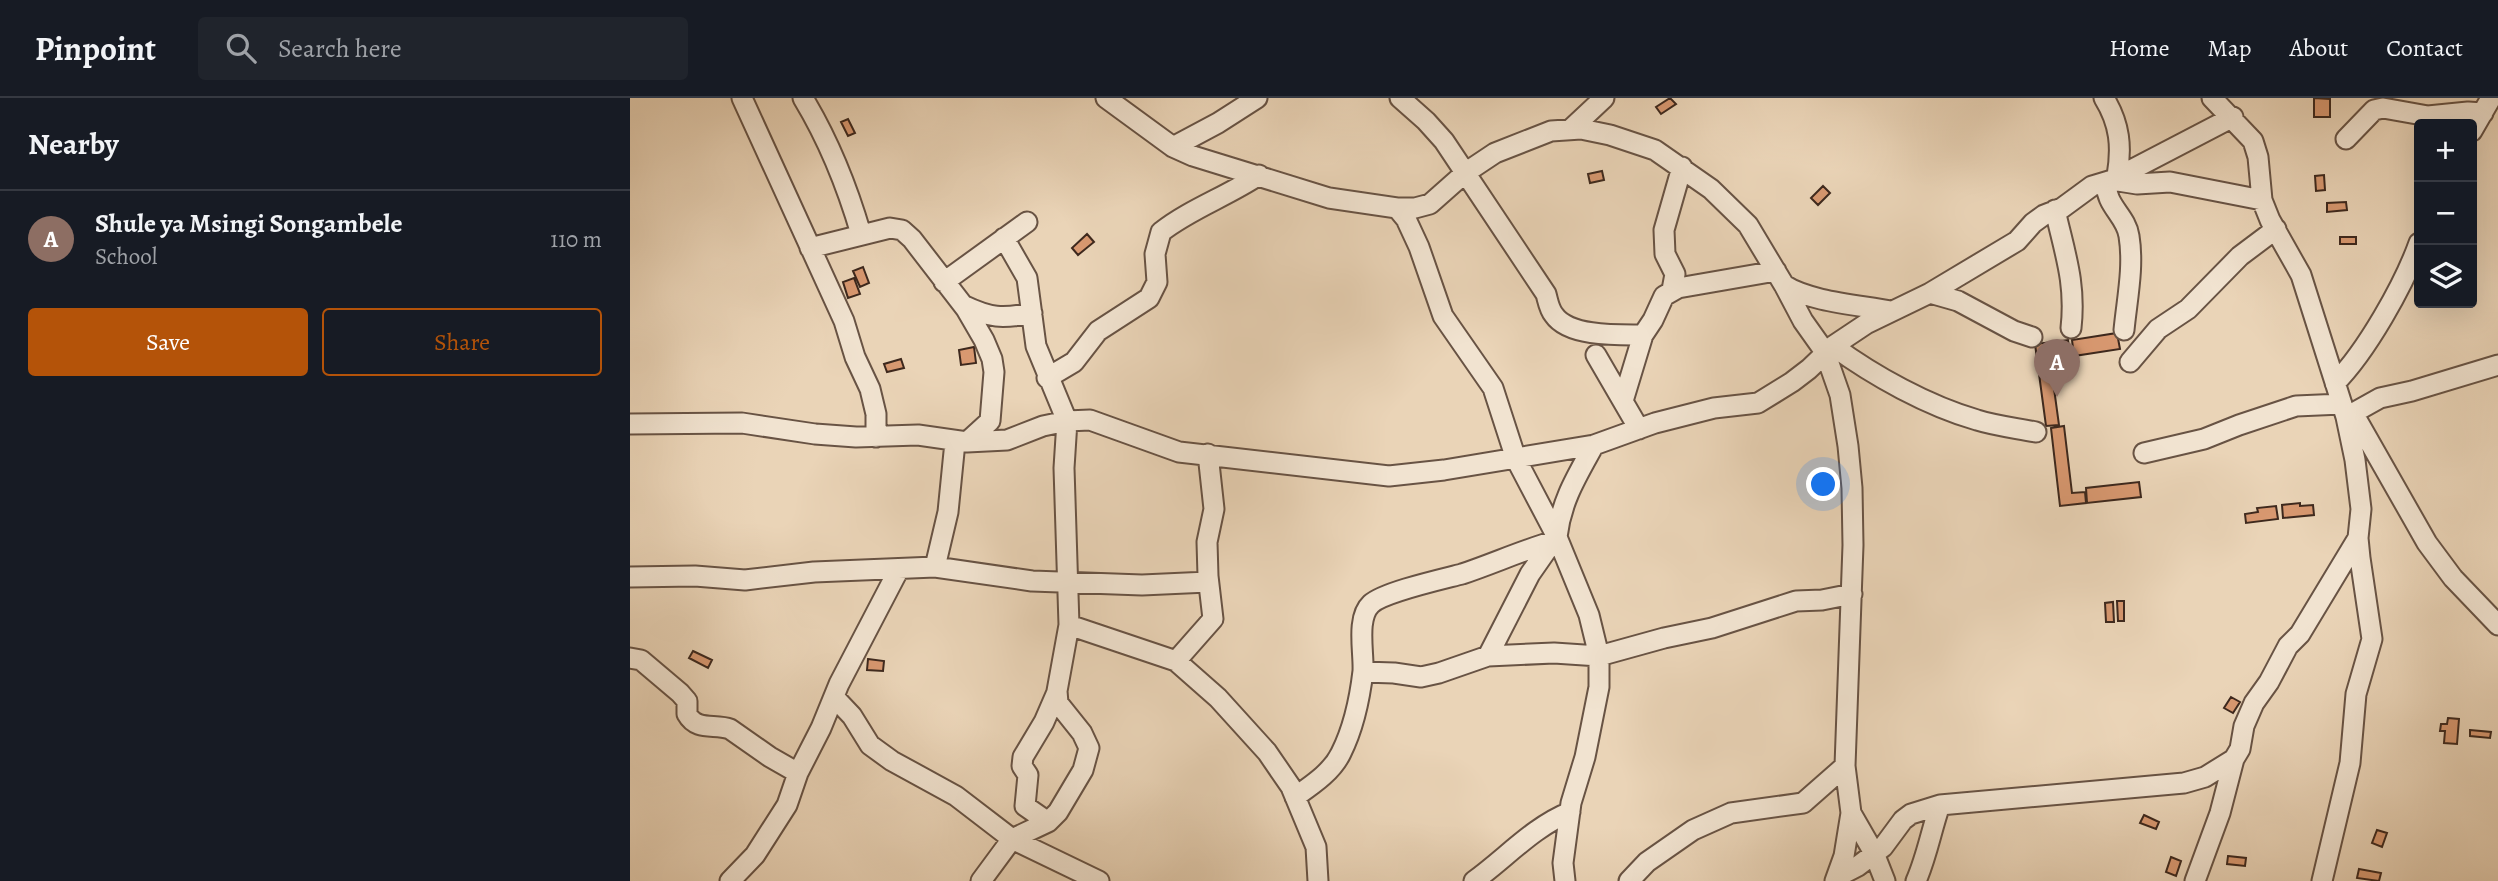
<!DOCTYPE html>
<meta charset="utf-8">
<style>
body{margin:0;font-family:Alegreya,serif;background:#20242c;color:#f1f3f6}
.controls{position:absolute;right:21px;top:21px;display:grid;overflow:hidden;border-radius:7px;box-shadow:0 7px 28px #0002}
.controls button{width:63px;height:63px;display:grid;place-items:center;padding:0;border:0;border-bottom:2px solid #363941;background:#171b24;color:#f1f3f6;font:35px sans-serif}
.you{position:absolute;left:1194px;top:387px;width:24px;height:24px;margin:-18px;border:5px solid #fff;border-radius:50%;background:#1a73e8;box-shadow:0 0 0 10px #1a73e833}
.badge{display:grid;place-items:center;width:46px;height:46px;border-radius:50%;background:#b45309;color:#fff;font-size:23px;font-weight:700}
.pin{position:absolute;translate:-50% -58px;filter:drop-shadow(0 2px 4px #0008)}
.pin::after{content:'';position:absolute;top:37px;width:24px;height:21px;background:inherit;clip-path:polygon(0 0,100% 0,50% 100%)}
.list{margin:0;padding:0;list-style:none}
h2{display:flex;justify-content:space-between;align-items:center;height:91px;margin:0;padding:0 28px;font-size:30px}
h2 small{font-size:23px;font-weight:400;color:#9ea1a6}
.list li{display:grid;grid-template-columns:46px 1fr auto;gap:21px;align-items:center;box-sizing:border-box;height:98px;padding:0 28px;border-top:2px solid #363941}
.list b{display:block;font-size:26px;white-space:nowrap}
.list p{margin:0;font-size:23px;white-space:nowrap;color:#9ea1a6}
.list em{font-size:23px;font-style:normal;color:#9ea1a6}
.actions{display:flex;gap:14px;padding:21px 28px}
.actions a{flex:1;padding:16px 0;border:2px solid #b45309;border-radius:7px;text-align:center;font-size:24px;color:#b45309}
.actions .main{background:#b45309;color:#fff}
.icon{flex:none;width:38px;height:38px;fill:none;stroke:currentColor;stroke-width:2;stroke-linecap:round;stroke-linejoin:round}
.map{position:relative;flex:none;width:1868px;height:783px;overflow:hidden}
header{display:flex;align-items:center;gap:42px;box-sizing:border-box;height:98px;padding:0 35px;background:#171b24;border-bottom:2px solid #363941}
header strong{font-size:33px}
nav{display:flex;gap:38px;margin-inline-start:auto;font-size:24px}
.search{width:490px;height:63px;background:#20242c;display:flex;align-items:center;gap:18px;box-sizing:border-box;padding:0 24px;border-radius:7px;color:#9ea1a6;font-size:26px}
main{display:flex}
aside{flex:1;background:#171b24}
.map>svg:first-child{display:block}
</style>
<header>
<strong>Pinpoint</strong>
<div class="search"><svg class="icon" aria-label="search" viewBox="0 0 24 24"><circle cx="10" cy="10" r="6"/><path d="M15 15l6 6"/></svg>Search here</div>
<nav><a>Home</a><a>Map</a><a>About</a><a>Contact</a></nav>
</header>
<main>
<aside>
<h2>Nearby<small></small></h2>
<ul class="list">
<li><span class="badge" style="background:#8d6e63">A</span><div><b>Shule ya Msingi Songambele</b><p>School</p></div><em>110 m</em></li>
</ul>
<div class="actions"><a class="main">Save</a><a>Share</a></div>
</aside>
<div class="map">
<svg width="1868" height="783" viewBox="0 0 1868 783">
<rect width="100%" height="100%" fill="#ead4b7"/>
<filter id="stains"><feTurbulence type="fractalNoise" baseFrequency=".00286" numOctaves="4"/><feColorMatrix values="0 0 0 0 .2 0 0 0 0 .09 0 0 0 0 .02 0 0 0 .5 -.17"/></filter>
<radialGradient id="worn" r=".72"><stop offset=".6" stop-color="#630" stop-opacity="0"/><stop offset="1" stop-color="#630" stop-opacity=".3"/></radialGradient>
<path fill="#d89870" stroke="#3d281d" stroke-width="2" d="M1040 0 1046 6 1031 16 1026 9Z
M1684 0 1700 1V19H1684Z
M218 21 225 35 218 38 211 24Z
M972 73 974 82 960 85 958 76Z
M1694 77 1695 92 1686 93 1685 78Z
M1193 88 1200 95 1188 107 1181 100Z
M1716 104 1717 112 1697 114V105Z
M457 136 464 144 448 157 442 150Z
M1710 139H1726V146H1710Z
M233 169 239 185 230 189 223 173Z
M224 180 230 196 218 200 213 184Z
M1487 235 1490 251 1444 258 1442 242Z
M1438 242 1440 258 1420 261 1429 327 1416 328 1405 246Z
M344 249 346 265 331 267 329 252Z
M271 261 274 270 257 274 254 266Z
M1434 328 1442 395 1455 394 1456 405 1430 408 1421 330Z
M1509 384 1511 399 1457 405 1456 390Z
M1670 405V408L1683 407 1684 417 1653 420 1652 407Z
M1646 408 1648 421 1616 425 1615 416 1628 414 1627 410Z
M1487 503H1494V523H1488Z
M1483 504 1484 524H1476L1475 505Z
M63 553 82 562 78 570 59 560Z
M238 561 254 563 253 573 237 572Z
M1601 599 1610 604 1603 615 1594 610Z
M1818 620 1829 621 1827 646 1814 645 1815 633H1810L1811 626H1817Z
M1840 632 1861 634 1860 640 1840 638Z
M1514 717 1529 724 1526 731 1510 725Z
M1747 732 1757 735 1752 749 1742 745Z
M1598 758 1616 760 1615 768 1597 766Z
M1541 759 1551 763 1546 778 1536 774Z
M1729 771 1751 775 1749 783 1727 780Z"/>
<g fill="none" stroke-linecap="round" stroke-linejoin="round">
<g stroke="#685344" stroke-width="23">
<path id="minor" d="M112 0 214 223 225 259 240 291 246 316V339
M173 0C199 43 217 88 231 136
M476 0 543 49 563 58 699 100 767 110H785L800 106 835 75 865 55 921 33 951 31 980 37 1025 52 1081 91 1118 127 1154 187 1173 223 1195 254 1210 297 1218 348 1222 390 1223 447 1215 668 1221 715 1214 758 1205 783
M770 0 796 23 814 43 916 196C918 203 919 211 924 217 939 239 989 237 1013 237
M1474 0C1490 26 1492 49 1487 78
M1582 0 1623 43 1628 59 1632 102 1640 122 1671 177 1716 319 1725 362 1731 411 1728 440 1730 460 1742 541 1726 596 1720 665 1692 783
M941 31 974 0
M1842 33 1861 0
M1716 41 1744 12 1753 10 1798 18 1838 14 1853 15
M543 49 588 25 627 0
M1482 82 1603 19
M1477 84C1474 107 1496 117 1499 138 1504 169 1497 201 1494 232
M767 110 776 121 789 149 813 218 863 290 886 361 927 439 959 517 969 558V589L955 659 941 705 933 765 935 783
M1425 112C1435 156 1446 185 1441 230
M180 150 260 130 272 132 282 141 336 211 354 242 362 261 364 274 360 323 337 344
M314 184 397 124
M1154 187C1180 204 1230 207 1261 213
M1042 192 1045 176 1035 156 1034 132 1052 69
M1300 195 1328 203 1384 233 1402 239
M333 207C360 220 372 221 402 215
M1203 248C1244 278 1298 308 1347 322 1366 328 1386 330 1406 334
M966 257 1009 331
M1500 264 1528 231 1558 211 1610 158 1646 131
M417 280 444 264 468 233 519 200 527 184 525 156 531 134C560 111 598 98 629 77
M1705 285C1736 254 1774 187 1789 145
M993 303 1013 237 1023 222 1034 198 1048 190 1146 173
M1723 315 1797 445 1823 480 1868 527
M1716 319 1750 300 1782 293 1868 267
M0 326 112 325 185 336 226 339 288 337 337 344 377 342 413 328 437 323 460 322 549 354 759 378 814 372 964 347 1025 325 1084 310 1128 305 1162 284 1179 271 1203 248 1236 226 1300 195 1387 143 1403 125 1414 117 1432 110 1462 88 1482 82 1507 86 1540 84 1632 102
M1514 355 1574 341 1609 327 1666 308 1712 306
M927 439C931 403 947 378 964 347
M305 469 318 414 325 344
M0 479 65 478 115 482 184 474 305 469 402 483 512 487 578 484
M439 527 546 563 588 600 637 654 661 689 686 749 688 783
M858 558 900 476 923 443
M0 560 11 562 50 595 57 603V616C67 634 85 625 100 631L140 659 168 675
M546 563 583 521 578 478 577 444 584 411 578 356
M733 574 764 575 791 579 809 575 858 558 924 555 969 558 1034 540 1082 530 1166 503 1192 502 1222 496
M205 600 222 618 240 647 262 663 326 698 382 741 469 783
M665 699C682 687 702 674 711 655 723 631 730 599 733 573 734 554 726 520 741 506 754 494 813 481 832 476 865 465 895 451 928 442
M1221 715 1244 755 1255 783
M418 724 395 708 398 677 392 668 393 659 414 624 427 594
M1207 779 1228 768 1253 749 1273 722 1281 716 1310 707 1554 685 1575 679 1604 661 1610 651 1614 628 1624 605 1639 584 1658 548 1670 536 1728 440
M100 783 125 757 157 707 168 675 191 630 209 586 269 471
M351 783 382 741 418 724 428 714 453 672 459 650 452 635 428 605 427 593 439 527 434 370 437 323 406 248 397 180 374 140
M844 783C876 760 903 729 940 714
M999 783 1017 764 1063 732 1101 715 1173 705 1215 668
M1286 783C1297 758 1301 733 1310 707
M1565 783 1590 715 1604 661"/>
</g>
<use href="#minor" stroke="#f1e3d0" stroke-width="19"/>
</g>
<rect width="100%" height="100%" filter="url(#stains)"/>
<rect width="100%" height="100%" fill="url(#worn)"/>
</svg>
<div class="controls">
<button>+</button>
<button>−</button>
<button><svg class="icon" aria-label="layers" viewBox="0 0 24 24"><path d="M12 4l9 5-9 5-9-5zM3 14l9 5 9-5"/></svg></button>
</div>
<div class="you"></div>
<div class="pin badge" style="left:1427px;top:299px;background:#8d6e63">A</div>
</div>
</main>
